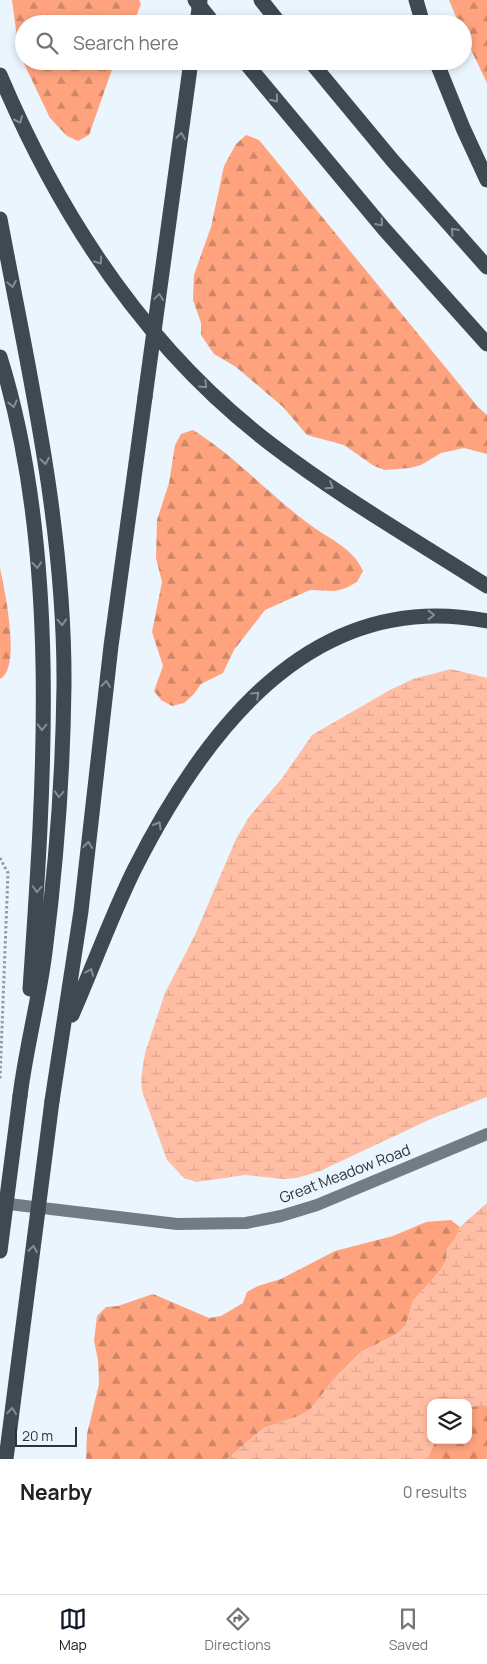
<!DOCTYPE html>
<style>
body{margin:0;font-family:Manrope,sans-serif;background:#f2f2f2;color:#202124}
.controls{position:absolute;right:15px;bottom:15px;display:grid;overflow:hidden;border-radius:10px;box-shadow:0 2px 8px #0003}
.controls button{width:45px;height:45px;display:grid;place-items:center;padding:0;border:0;border-bottom:1px solid #e0e0e0;background:#fff;color:#202124;font:25px sans-serif}
.scale{position:absolute;left:15px;bottom:12px;width:62px;box-sizing:border-box;padding-left:5px;border:2px solid #2f3438;border-top:0;font-size:14px;line-height:18px;white-space:nowrap;color:#2f3438;-webkit-text-stroke:4px #eaf5fe;paint-order:stroke}
.list{margin:0;padding:0;list-style:none}
h2{display:flex;justify-content:space-between;align-items:center;height:65px;margin:0;padding:0 20px;font-size:21px}
h2 small{font-size:16px;font-weight:400;color:#757577}
.icon{flex:none;width:28px;height:28px;fill:none;stroke:currentColor;stroke-width:2;stroke-linecap:round;stroke-linejoin:round}
.map{position:relative;flex:none;width:487px;height:1459px;overflow:hidden}
.search{position:absolute;background:#fff;box-shadow:0 2px 8px #0003;left:15px;right:15px;top:15px;height:55px;display:flex;align-items:center;gap:12px;box-sizing:border-box;padding:0 18px;border-radius:28px;color:#757577;font-size:19px}
.sheet{height:135px;background:#fff}
nav{display:flex;justify-content:space-around;align-items:center;box-sizing:border-box;height:70px;border-top:1px solid #e0e0e0;background:#fff;font-size:14px;color:#757577}
nav a{display:grid;justify-items:center;gap:2px}
nav .on{color:#111827}
.map>svg:first-child{display:block}
</style>
<div class="map">
<svg width="487" height="1459" viewBox="0 0 487 1459">
<defs>
<pattern id="forest-firs" width="22" height="20" patternUnits="userSpaceOnUse" patternTransform="scale(1.25)"><rect width="22" height="20" fill="#fea37e"/><path d="M5 1l3.5 6h-7zM16 11l3.5 6h-7z" fill="#ce8668"/></pattern>
<pattern id="wetland-marsh" width="20" height="14" patternUnits="userSpaceOnUse" patternTransform="scale(1.25)"><rect width="20" height="14" fill="#ffbea4"/><path d="M1 5h8M5 5V1M11 12h8M15 12V8" fill="none" stroke="#dba48e"/></pattern>
</defs>
<rect width="100%" height="100%" fill="#eaf5fe"/>
<path fill="url(#forest-firs)" d="M12 0H139L141 4 133 24H24V61H115L89 135 78 141 67 136 50 118 19 53Z
M449 0H487V83L463 33V24H459Z
M246 135 259 140 478 407 487 415V454L464 448 441 453 421 465 410 468 385 470 374 466 344 445 307 435 283 407 236 367 214 354 201 335V323L193 300 194 275 211 227 224 166 236 144Z
M193 430C238 458 273 499 316 529 335 542 353 549 363 571L357 582 346 588 335 591 310 590 265 610 234 650 223 673 201 684 194 694 184 703 172 706 161 700 154 691 163 666 152 632 162 582 156 558 157 520 169 483 175 445 181 434Z
M0 568C4 587 22 669 0 679Z
M451 1220 460 1227 455 1239 447 1249 446 1261 439 1272 413 1301 406 1325 397 1334 361 1352 334 1379 310 1410 299 1416 264 1428 227 1459H86L87 1434 99 1384 98 1360 94 1341 97 1316 106 1307 118 1306 153 1294 209 1318 221 1316 243 1303 247 1292 258 1286 281 1279 335 1251 393 1236 426 1222Z
M483 1405 487 1406V1459H427L436 1440H468V1407Z"/>
<path fill="url(#wetland-marsh)" d="M451 669 487 678V1097L433 1118 320 1171 297 1178 283 1179 245 1175 196 1182 184 1178 167 1160 142 1091 141 1079 145 1053 165 993 195 935 236 839 249 817 283 777 312 735 390 690 413 679Z
M487 1203V1406L468 1407V1403H431V1440H436L427 1459H227L264 1428 299 1416 310 1410 334 1379 361 1352 397 1334 406 1325 413 1301 439 1272 446 1261 447 1249 455 1239 460 1227Z"/>
<g fill="none" stroke-linecap="round" stroke-linejoin="round">
<path stroke="#949ca3" stroke-width="3" stroke-dasharray="2.5 2.5" stroke-linecap="butt" d="M0 858 8 873 0 1079"/>
<path stroke="#737c82" stroke-width="12" d="M0 1203 177 1224 246 1223 281 1216 317 1205 487 1134"/>
<path stroke="#3e4951" stroke-width="15" d="M195 0 214 24
M261 0 280 24
M416 0 423 24
M244 61 384 229 487 344
M310 61 393 161 487 267
M436 61 463 128 487 180
M0 75C60 217 147 350 272 445 340 497 415 540 487 586
M0 219C29 373 65 527 64 685 63 771 56 867 45 952 39 1000 26 1048 20 1096
M0 357C61 552 44 787 30 989
M72 1015C93 967 111 917 134 870 204 731 312 587 487 621
M52 1101 81 911 111 646 145 397"/>
<path stroke="#3e4951" stroke-width="15" d="M197 24 200 0
M145 397 191 61
M0 1251 20 1096
M6 1459 52 1101"/>
</g>
<defs><path id="oneway-chevron" d="M-2-3.5L2.5 0L-2 3.5" fill="none" stroke-width="1.6" stroke-linecap="round" stroke-linejoin="round" transform="scale(1.25)"/></defs>
<g stroke="#838e96">
<use href="#oneway-chevron" transform="translate(275 99) rotate(51)"/>
<use href="#oneway-chevron" transform="translate(19 120) rotate(66)"/>
<use href="#oneway-chevron" transform="translate(181 136) rotate(-82)"/>
<use href="#oneway-chevron" transform="translate(380 223) rotate(49)"/>
<use href="#oneway-chevron" transform="translate(454 231) rotate(-132)"/>
<use href="#oneway-chevron" transform="translate(99 261) rotate(55)"/>
<use href="#oneway-chevron" transform="translate(12 284) rotate(79)"/>
<use href="#oneway-chevron" transform="translate(159 297) rotate(-82)"/>
<use href="#oneway-chevron" transform="translate(204 385) rotate(44)"/>
<use href="#oneway-chevron" transform="translate(13 404) rotate(77)"/>
<use href="#oneway-chevron" transform="translate(45 461) rotate(81)"/>
<use href="#oneway-chevron" transform="translate(330 486) rotate(33)"/>
<use href="#oneway-chevron" transform="translate(37 565) rotate(86)"/>
<use href="#oneway-chevron" transform="translate(431 615)"/>
<use href="#oneway-chevron" transform="translate(62 622) rotate(87)"/>
<use href="#oneway-chevron" transform="translate(106 684) rotate(-83)"/>
<use href="#oneway-chevron" transform="translate(256 695) rotate(-44)"/>
<use href="#oneway-chevron" transform="translate(42 727) rotate(91)"/>
<use href="#oneway-chevron" transform="translate(59 794) rotate(94)"/>
<use href="#oneway-chevron" transform="translate(158 825) rotate(-60)"/>
<use href="#oneway-chevron" transform="translate(88 845) rotate(-84)"/>
<use href="#oneway-chevron" transform="translate(37 889) rotate(94)"/>
<use href="#oneway-chevron" transform="translate(90 972) rotate(-67)"/>
<use href="#oneway-chevron" transform="translate(33 1249) rotate(-83)"/>
<use href="#oneway-chevron" transform="translate(12 1411) rotate(-83)"/>
</g>
<g text-anchor="middle" stroke-width="4" stroke-linejoin="round" paint-order="stroke">
<g font-size="15" fill="#2f3438" stroke="#eaf5fe">
<text transform="translate(345 1174) rotate(-21)" y="5">Great Meadow Road</text>
</g>
</g>
</svg>
<div class="controls">
<button><svg class="icon" aria-label="layers" viewBox="0 0 24 24"><path d="M12 4l9 5-9 5-9-5zM3 14l9 5 9-5"/></svg></button>
</div>
<div class="scale">20 m</div>
<div class="search"><svg class="icon" aria-label="search" viewBox="0 0 24 24"><circle cx="10" cy="10" r="6"/><path d="M15 15l6 6"/></svg>Search here</div>
</div>
<section class="sheet">
<h2>Nearby<small>0 results</small></h2>
<ul class="list">
</ul>
</section>
<nav>
<a class="on"><svg class="icon" aria-label="map" viewBox="0 0 24 24"><path d="M3 6l6-2 6 2 6-2v14l-6 2-6-2-6 2zM9 4v14M15 6v14"/></svg>Map</a>
<a><svg class="icon" aria-label="directions" viewBox="0 0 24 24"><path d="M12 3l9 9-9 9-9-9zM9 14v-3h6M13 9l2 2-2 2"/></svg>Directions</a>
<a><svg class="icon" aria-label="saved" viewBox="0 0 24 24"><path d="M7 4h10v16l-5-4-5 4z"/></svg>Saved</a>
</nav>
